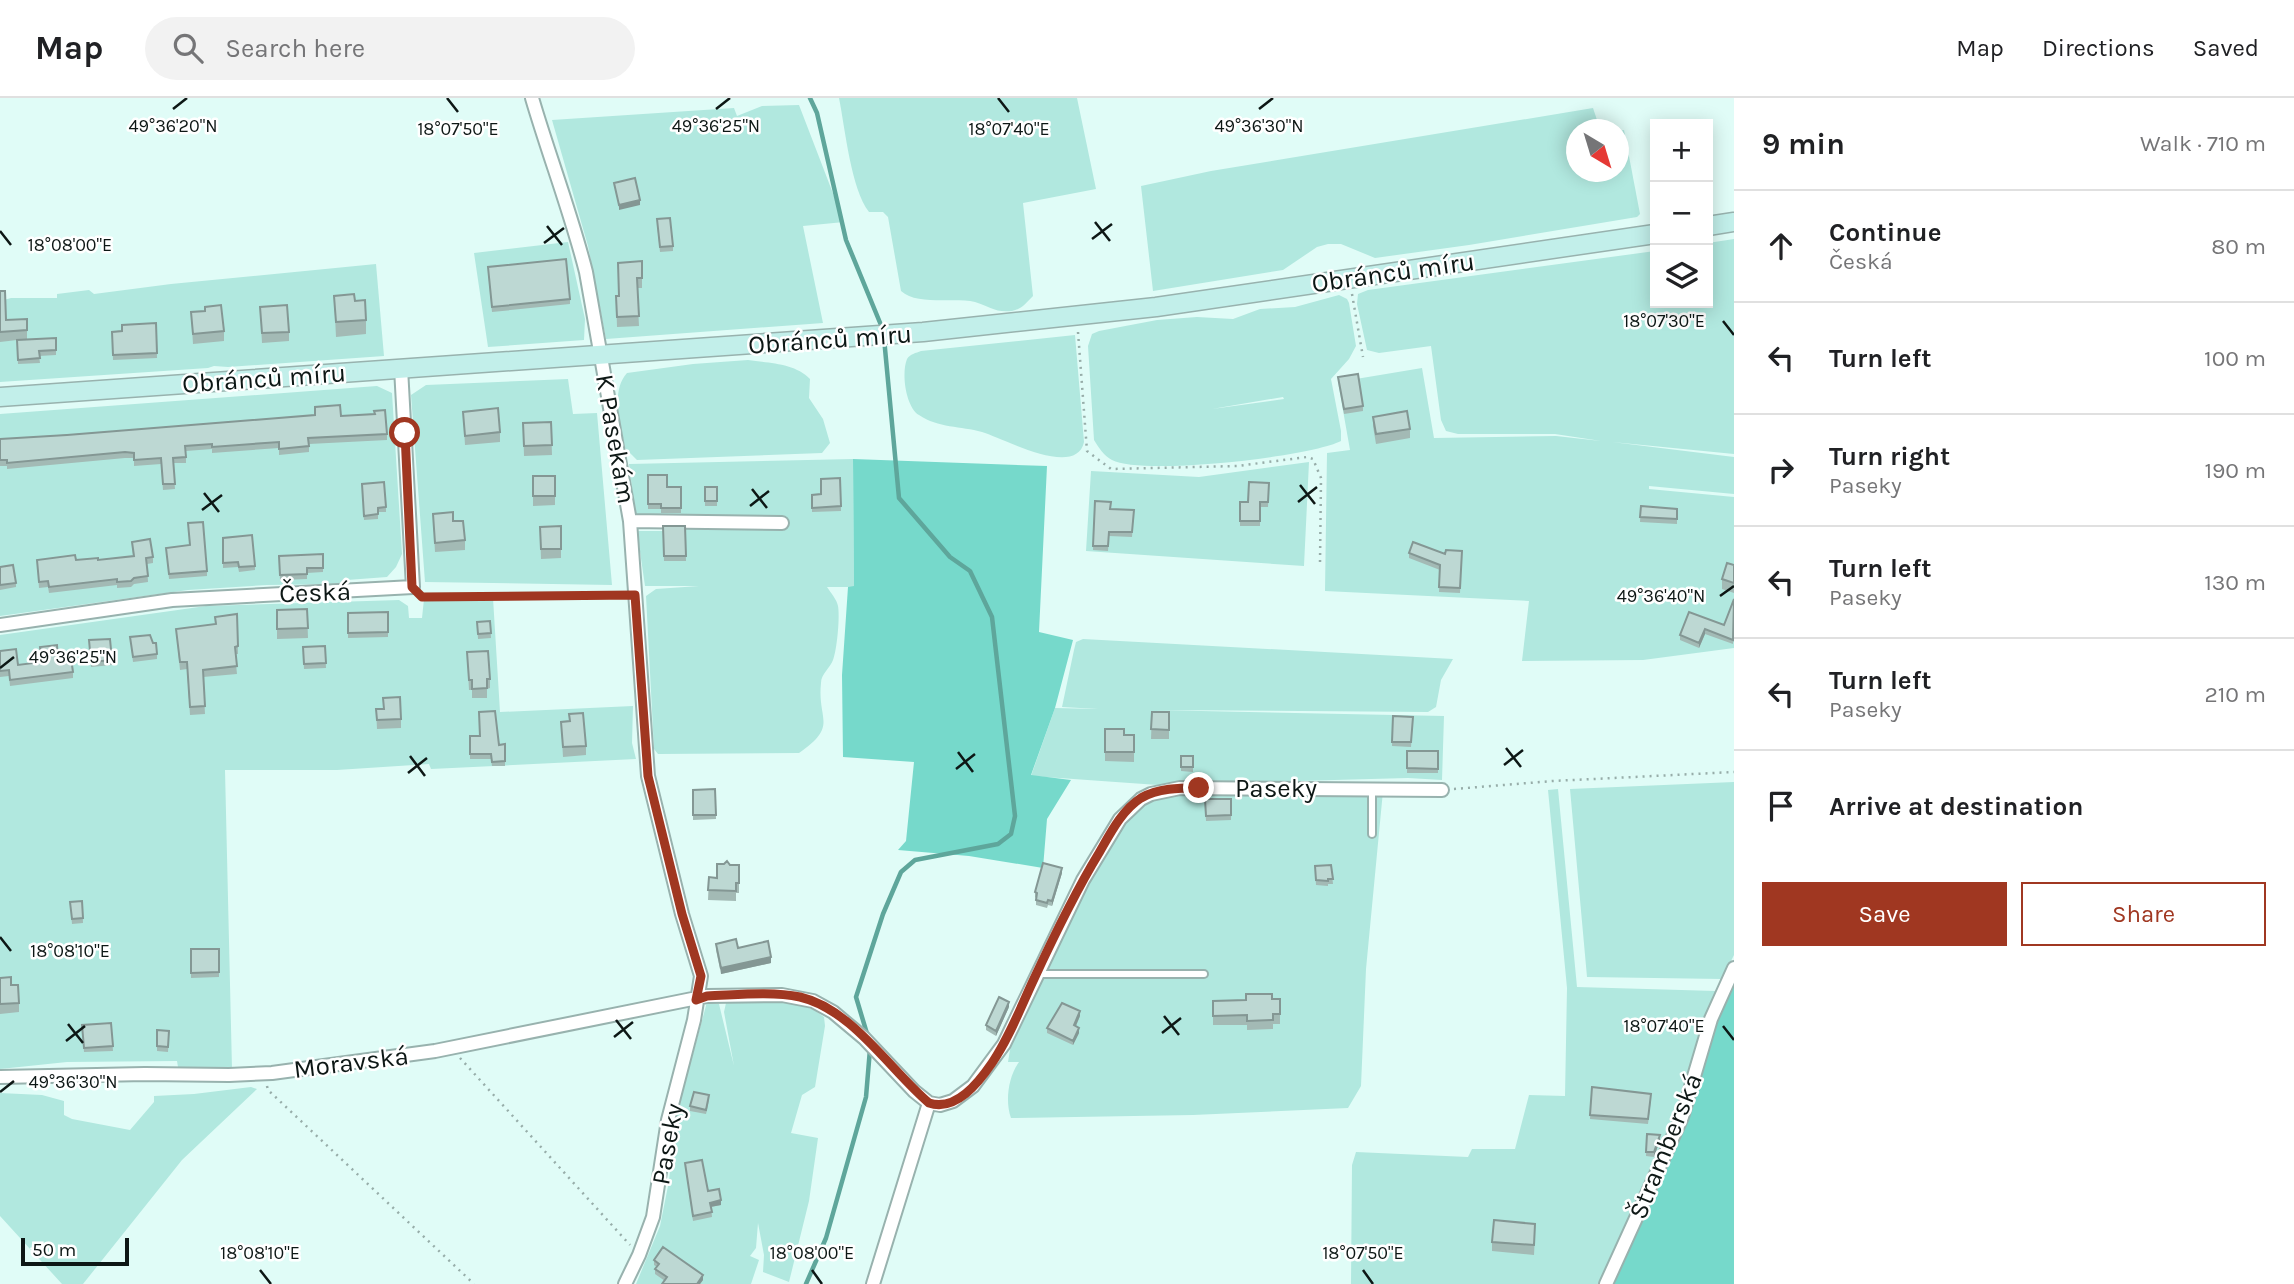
<!DOCTYPE html>
<meta charset="utf-8">
<style>
body{margin:0;font-family:Karla,sans-serif;background:#f2f2f2;color:#202124}
.controls{position:absolute;right:21px;top:21px;display:grid;overflow:hidden;border-radius:0px;box-shadow:0 4px 18px #0003}
.controls button{width:63px;height:63px;display:grid;place-items:center;padding:0;border:0;border-bottom:2px solid #e0e0e0;background:#fff;color:#202124;font:35px sans-serif}
.compass{position:absolute;left:1566px;top:21px;width:63px;height:63px;border-radius:50%;background:#fff;box-shadow:0 4px 18px #0003;rotate:142deg}
.scale{position:absolute;left:21px;bottom:18px;width:108px;box-sizing:border-box;padding-left:7px;border:4px solid #0d1715;border-top:0;font-size:19px;line-height:24px;white-space:nowrap;color:#0d1715;-webkit-text-stroke:5px #fff;paint-order:stroke}
.stop{position:absolute;width:21px;height:21px;margin:-16px;border:5px solid #a03721;border-radius:50%;background:#fff}
.stop.end{background:#a03721;border-color:#fff;box-shadow:0 2px 7px #0008}
.list{margin:0;padding:0;list-style:none}
h2{display:flex;justify-content:space-between;align-items:center;height:91px;margin:0;padding:0 28px;font-size:30px}
h2 small{font-size:23px;font-weight:400;color:#757577}
.list li{display:grid;grid-template-columns:46px 1fr auto;gap:21px;align-items:center;box-sizing:border-box;height:112px;padding:0 28px;border-top:2px solid #e0e0e0}
.list b{display:block;font-size:26px;white-space:nowrap}
.list p{margin:0;font-size:23px;white-space:nowrap;color:#757577}
.list em{font-size:23px;font-style:normal;color:#757577}
.actions{display:flex;gap:14px;padding:21px 28px}
.actions a{flex:1;padding:16px 0;border:2px solid #a03721;border-radius:0px;text-align:center;font-size:24px;color:#a03721}
.actions .main{background:#a03721;color:#fff}
.icon{flex:none;width:38px;height:38px;fill:none;stroke:currentColor;stroke-width:2;stroke-linecap:round;stroke-linejoin:round}
.map{position:relative;flex:none;width:1734px;height:1186px;overflow:hidden}
header{display:flex;align-items:center;gap:42px;box-sizing:border-box;height:98px;padding:0 35px;background:#fff;border-bottom:2px solid #e0e0e0}
header strong{font-size:33px}
nav{display:flex;gap:38px;margin-inline-start:auto;font-size:24px}
.search{width:490px;height:63px;background:#f2f2f2;display:flex;align-items:center;gap:18px;box-sizing:border-box;padding:0 24px;border-radius:38px;color:#757577;font-size:26px}
main{display:flex}
aside{flex:1;background:#fff}
.map>svg:first-child{display:block}
</style>
<header>
<strong>Map</strong>
<div class="search"><svg class="icon" aria-label="search" viewBox="0 0 24 24"><circle cx="10" cy="10" r="6"/><path d="M15 15l6 6"/></svg>Search here</div>
<nav><a>Map</a><a>Directions</a><a>Saved</a></nav>
</header>
<main>
<div class="map">
<svg width="1734" height="1186" viewBox="0 0 1734 1186">
<rect width="100%" height="100%" fill="#e0fcf7"/>
<path fill="#b1e8df" fill-rule="evenodd" d="M839 0H1077L1096 91 1023 105 1033 198C1026 205 1022 211 1012 213 995 215 989 208 975 204 955 199 917 208 901 193L888 119 883 114H869C851 91 845 30 839 0Z
M799 7 844 124 803 128 823 225 606 241 588 148 552 22 734 10 737 18 762 8Z
M1593 10 1600 31 1576 32V74H1618L1619 33 1624 32 1640 116 1637 119 1469 147 1375 160 1341 146H1328L1317 149 1283 172 1153 193 1141 88 1211 73Z
M1734 141V356L1612 344 1734 359V396L1649 388V391L1734 399V550L1643 562 1522 563 1529 503 1325 493 1327 355 1350 352 1338 284 1422 270 1434 340 1556 338 1601 343 1555 336H1458L1446 333 1441 322 1431 248 1379 255 1367 252 1357 206 1358 196 1368 192 1655 153V205H1708V145Z
M568 144 585 221 584 242 488 249 474 155Z
M376 166 384 258 228 269 214 268 208 270 0 284V203L11 200H57V196L89 192 94 196 171 186Z
M1339 197 1347 201 1349 205 1356 248 1349 261 1331 281 1341 333V343C1310 359 1142 378 1112 362 1104 358 1099 350 1094 342L1088 248 1092 236 1099 233 1157 222 1197 219 1233 221 1260 211 1295 209ZM1283 299 1284 301 1212 311Z
M1075 237 1084 344C1076 381 1003 340 982 334 961 328 938 330 919 317 906 309 901 276 907 261 910 256 916 255 921 253Z
M748 262C768 265 795 265 810 281L809 300 823 321 830 345 822 355 637 362 625 350C621 326 610 294 627 275L693 266Z
M568 281 573 316 597 315 612 487 425 484 411 297 426 287Z
M377 288 392 295 402 456 396 469 387 479 347 482V486L267 487 188 492 0 518V316Z
M853 361 854 489H827C831 495 837 502 838 508 840 519 837 552 833 562 830 570 821 576 821 585 817 623 839 627 799 655L658 656 654 651 646 498 656 491 699 488H645L637 433H663L696 429 636 422 629 366Z
M1309 364 1304 468 1086 453 1091 373 1199 379Z
M493 500 500 614 633 608 632 645 636 661 431 671 429 666 337 672H225L232 971 178 969 177 963 67 964 0 971V537L206 508 399 502 408 508 409 520H422L424 501Z
M1083 541 1453 561 1441 582 1436 609 1428 614 1154 612 1444 618 1442 682 1408 680 1158 687 1031 678 1055 610 1098 611 1062 609 1074 552 1076 544Z
M1734 684V857L1722 881 1587 879 1570 691Z
M1558 691 1577 889 1716 893 1682 1003 1646 1091 1598 1186H1351L1352 1067 1356 1054 1468 1059 1472 1051H1515L1529 997 1565 998 1567 890 1548 692Z
M1383 693 1366 871 1361 988 1348 1010 1193 1017 1011 1020C1005 1004 1008 979 1019 964H1008L1011 946 1044 871 1083 793 1123 726 1139 711 1151 703 1173 696Z
M758 902C781 903 805 903 824 919L825 928 815 989 802 997 791 1035 818 1040 809 1103 789 1184 763 1174 764 1157 758 1125 756 1150 750 1158 759 1162 751 1186H636L660 1128 669 1083 675 1022 707 904 719 906 734 968 724 914 726 905Z
M251 989 257 991 182 1062 83 1186H62L0 1118V995L42 997 64 1003V1017L72 1021 130 1032 154 1004V998L194 996Z"/>
<path fill="#76d9cb" d="M853 361 1047 368 1039 534 1073 542 1055 610 1031 677 1071 682 1047 721 1043 770 969 758 898 752 906 743 914 664 843 659 842 577 848 489 854 488Z
M1734 883V1186H1614L1667 1067 1696 995 1716 924Z"/>
<g fill="none" stroke-linecap="round" stroke-linejoin="round">
<path stroke="#5ea69b" stroke-width="4.5" d="M810 0 817 15 846 142 883 232
M868 939 856 899 883 816 901 774 915 762 998 746 1011 736 1015 718 992 519 970 473 950 459 899 400 884 240
M806 1186 826 1140 866 999 870 951"/>
<g stroke="#98b2ae" stroke-width="10">
<path id="lane" d="M1372 736V691
M1038 876H1204"/>
</g>
<g stroke="#98b2ae" stroke-width="16">
<path id="street" d="M532 0C549 58 571 115 586 174L630 423 648 678 682 816 701 878 694 922 668 1022 653 1119 639 1157 625 1186
M630 423 782 425
M0 527 172 502 413 489 401 270
M0 979 145 976 229 977 272 975 435 953 707 898 782 897 813 903 833 914 864 940 914 993 929 1005 940 1007 953 1003 973 988 1004 946 1083 782 1120 721 1141 701 1151 696 1180 690 1442 692
M873 1186 929 1005
M1606 1186 1682 1019 1711 921 1734 870"/>
</g>
<g stroke="#98b2ae" stroke-width="21">
<path id="secondary" d="M1708 128 1734 124
M0 299 923 234 1156 209 1655 136"/>
</g>
<path stroke="#97ada9" stroke-width="2.5" stroke-dasharray="2 5" stroke-linecap="butt" d="M1352 196 1363 259
M1078 234 1087 353 1111 371 1237 368 1307 359 1313 361 1321 380 1320 465
M421 498 621 497
M1454 691 1553 683 1734 674
M460 960 630 1147
M267 988 268 992 474 1186"/>
<use href="#lane" stroke="#fff" stroke-width="6"/>
<use href="#street" stroke="#fff" stroke-width="12"/>
<use href="#secondary" stroke="#c2efea" stroke-width="18"/>
</g>
<path fill="#a3bab5" d="M657 126 673 148V153L660 154Z
M642 163V190H637L639 228 617 229 616 198H619Z
M488 174 570 201V206L492 214Z
M0 193 6 222 27 221V242L56 240V257L39 258 40 265 18 266 17 242 0 244Z
M334 198 355 203 366 222V236L336 239Z
M260 209 289 234V243L262 245Z
M191 214 224 233V243L193 246Z
M156 225 157 260 113 262 112 234 122 233Z
M1338 279 1363 308V313L1344 316Z
M463 314 500 334V344L465 347Z
M341 318 387 336V342L309 346V354L279 357V350L212 355V351L186 353V365H173L175 391 163 392 161 366 134 368V360H125L7 371V368H0V341Z
M1373 319 1410 331V340L1376 346 1373 328Z
M551 324 552 357 524 358 523 325Z
M648 377 667 389H681V415H661V411H648Z
M533 378 555 398V407L533 408Z
M840 380 841 413 812 414V397L821 396Z
M1269 385 1268 409H1260V428H1240V404H1248Z
M362 386 386 409V414H378V421L364 422Z
M705 389H717V408H705Z
M1095 403 1111 411 1134 412 1132 439 1109 438 1108 453 1093 452Z
M1641 408 1677 411V426L1640 424Z
M433 416 453 423 465 442V452L435 454Z
M561 428V460L541 461 540 429Z
M663 428H685L686 463H664Z
M223 440 255 468V472L239 474 238 469 223 470Z
M132 444 153 459V465L147 466 148 484 134 486 131 489 117 490V487L49 495 48 489 39 490 37 462H98L133 458Z
M166 450 207 473V478L169 481Z
M1462 453 1460 495 1439 494 1440 472 1409 460V455L1445 456Z
M323 456V474L307 475V481L280 482 279 458Z
M1734 467V495L1722 491V481Z
M0 469 16 485V489L0 492Z
M1734 501 1733 546 1705 536 1699 550 1680 542V537L1724 527Z
M307 511 308 540 277 541V512Z
M388 514V539L348 540V515Z
M237 516 238 556H235L237 576 203 579 205 616 190 617 187 571 180 572 176 531 215 526V519Z
M490 523 491 540 478 541 477 524Z
M130 539 157 556V561L133 564Z
M110 541 112 567 91 569 89 542Z
M325 548 326 570 304 571 303 549Z
M40 549 73 574V580L10 588 9 578 0 579V553L18 567 41 564Z
M467 554 490 581V590L487 591V600H472V592H469Z
M383 600 401 621V630L377 631 376 611H383Z
M1152 614H1169V641H1151Z
M569 616 586 648V657L563 659 561 624 569 623Z
M1393 618 1413 619 1411 649 1392 648Z
M1105 631 1124 637H1134V664L1105 663Z
M470 638H480L499 647 505 646V668H492L491 661H470Z
M1407 653H1438V675H1407Z
M1181 658H1193V674L1181 673Z
M715 691 716 721 693 722V692Z
M1205 701H1231V722L1206 723Z
M730 767H739V795H736V803L708 802 709 779 717 780Z
M1331 767 1333 786H1328V788L1316 787 1315 768Z
M1062 775 1052 808 1048 807 1047 810 1036 807V800L1035 799V794Z
M82 803 83 825 72 826 70 804Z
M716 846 738 850 771 865 721 876 716 852Z
M191 851H219V879L191 880Z
M0 880 11 887 19 905V914L0 916Z
M1280 901V926H1273V931L1247 932V927H1213V903Z
M1009 909 996 938 986 932V927Z
M1080 918 1076 928 1079 935 1073 947 1047 935V930Z
M111 925 113 953 84 954 82 927Z
M157 932 169 933 168 954 157 953Z
M1592 989 1651 1001 1648 1026 1590 1021Z
M709 1002 706 1016 690 1013V1008Z
M1647 1036 1660 1042 1654 1059 1646 1058Z
M685 1065 708 1093 721 1107 711 1109 712 1119 693 1123Z
M1535 1136 1534 1157 1492 1153V1144Z
M654 1162 703 1182 700 1186H662L665 1183 655 1176V1171L657 1169 654 1167Z"/>
<path fill="#849794" d="M640 102V107L619 112V107Z
M1705 531V536L1699 550V545Z
M1062 770V775L1052 808V803Z
M771 859V865L721 876V870Z
M1009 904V909L996 938V933Z
M1080 913V918L1074 932V927Z
M1079 930V935L1073 947V943Z
M1660 1037V1042L1654 1059V1054Z
M721 1102V1107L710 1109V1105Z
M703 1177V1182L700 1186H697Z"/>
<path fill="#bdd8d3" stroke="#849794" stroke-width="2" d="M635 80 640 102 619 107 614 85Z
M670 120 673 148 660 149 657 121Z
M566 161 570 201 492 209 488 169Z
M642 163V180H637L639 218 617 219 616 198H619L618 165Z
M0 193H5L6 222 27 221V232L0 234Z
M354 196 355 203 365 202 366 222 336 224 334 198Z
M221 207 224 233 193 236 191 214 205 213V209Z
M287 207 289 234 262 235 260 209Z
M156 225 157 255 113 257 112 234 122 233V227Z
M56 240V252L39 253 40 260 18 262 17 242Z
M1358 276 1363 308 1344 311 1338 279Z
M340 307 341 318 375 316 374 313 385 312 387 336 308 340 309 348 279 351V344L212 349V346L185 348 186 359 173 360 175 386H163L161 360 134 362V355L125 354 7 365V362H0V341L67 337 315 317V309Z
M498 310 500 334 465 338 463 314Z
M1407 313 1410 331 1376 336 1373 319Z
M551 324 552 347 524 348 523 325Z
M648 377H667V389H681V410H661V406H648Z
M533 378H555V398H533Z
M840 380 841 408 812 410V397L821 396V381Z
M384 384 386 409 378 410V416L364 418 362 386Z
M1249 384 1269 385 1268 404H1260V423H1240V404H1248Z
M705 389H717V403H705Z
M1095 403 1111 404 1110 411 1134 412 1132 434H1109L1108 448H1093Z
M1641 408 1677 411V421L1640 419Z
M453 414V423H463L465 442 435 445 433 416Z
M203 424 207 473 169 476 166 450 190 447 188 425Z
M561 428V451H541L540 429Z
M663 428H685L686 458H664Z
M252 437 255 468 239 469 238 464 223 465V440Z
M150 441 153 459 146 460 148 478 134 480 131 483 117 484V481L49 489 48 483 39 484 37 462 75 457 76 462 98 460V462L134 458 132 444Z
M1413 444 1445 456 1446 452 1462 453 1460 490 1439 489 1440 467 1409 455Z
M323 456V470H307V476L280 477 279 458Z
M1727 465 1734 467V485L1722 481Z
M13 467 16 485 0 487V469Z
M1734 501 1733 542 1705 531 1699 545 1680 537 1689 514 1724 527Z
M307 511 308 530 277 531V512Z
M388 514V534L348 535V515Z
M237 516 238 548 235 549 237 568 203 572 205 608 190 609 187 564H180L176 531 216 526 215 519Z
M490 523 491 535 478 536 477 524Z
M150 537 153 545H156L157 556 133 559 130 539Z
M110 541 112 562 91 564 89 542Z
M57 547 58 562 71 560 73 574 10 582 9 572 0 573V553L16 551 18 567 42 564 40 549Z
M325 548 326 565 304 566 303 549Z
M488 553 490 581H487V590L472 591V582H469L467 554Z
M400 599 401 621 377 622 376 611H384L383 600Z
M495 613 499 647 505 646V663L492 664 491 656H470V638H480L479 614Z
M1152 614H1169V632L1151 631Z
M583 615 586 648 563 649 561 624 570 623 569 616Z
M1393 618 1413 619 1411 644H1392Z
M1105 631H1124V637H1134V654H1105Z
M1407 653H1438V671L1407 670Z
M1181 658H1193V669H1181Z
M715 691 716 717H693V692Z
M1205 701H1231V717L1206 718Z
M727 763 730 767H739V785H736V793L708 792 709 779 717 780V766H724Z
M1043 765 1062 770 1052 803 1048 802 1047 805 1036 802 1037 795 1035 794Z
M1331 767 1333 781H1328V783L1316 782 1315 768Z
M82 803 83 820 72 821 70 804Z
M736 841 738 850 768 843 771 859 721 870 716 846Z
M191 851H219V874L191 875Z
M11 879V887H18L19 905 0 906V880Z
M1246 896H1272V901H1280V916H1273V922L1247 923V917L1213 918V903L1246 902Z
M999 899 1009 904 996 933 986 927Z
M1062 905 1080 913 1074 927 1079 930 1073 943 1047 930Z
M111 925 113 948 84 950 82 927Z
M157 932 169 933 168 949 157 948Z
M1592 989 1651 996 1648 1021 1590 1017Z
M694 994 709 997 706 1012 690 1008Z
M1647 1036 1660 1037 1654 1054H1646Z
M702 1062 708 1093 719 1091 721 1102 710 1105 712 1114 693 1118 685 1065Z
M1494 1122 1535 1126 1534 1147 1492 1144Z
M663 1149 703 1177 697 1186H662L667 1179 655 1171 659 1166 654 1162Z"/>
<g fill="none" stroke-linecap="round" stroke-linejoin="round">
<path stroke="#a03721" stroke-width="9" d="M405 335 412 489 422 499 635 497 648 678 682 816 701 878 696 902 707 898C736 897 771 893 800 899 852 911 890 972 929 1005 956 1014 979 984 992 965 1009 940 1020 911 1033 883 1053 840 1074 796 1099 755 1110 736 1122 712 1141 700 1158 690 1179 690 1199 690"/>
</g>
<path fill="none" stroke="#0d1715" stroke-width="2.5" d="M447 0 458 14M998 0 1009 14M173 11 187 0M716 11 730 0M1259 11 1273 0M1095 124 1110 143M547 128 562 147M0 133 11 147M1092 141 1112 126M544 145 564 130M1723 223 1734 237M1300 387 1315 406M752 391 767 410M204 395 219 414M1298 404 1317 389M750 408 769 393M202 412 222 397M1720 498 1734 488M0 570 14 559M1506 650 1521 669M958 654 973 674M410 658 425 678M1504 667 1523 652M956 671 975 656M408 675 427 660M0 839 11 853M1164 918 1179 937M616 922 631 941M68 926 83 945M1723 928 1734 942M1162 935 1181 920M614 939 633 924M66 943 85 928M0 994 14 983M260 1172 271 1186M812 1172 822 1186M1363 1172 1373 1186"/>
<g text-anchor="middle" stroke-width="5" stroke-linejoin="round" paint-order="stroke">
<g font-size="26" fill="#0d1715" stroke="#fff">
<text transform="translate(1393 174) rotate(-8)" y="9">Obránců míru</text>
<text transform="translate(830 241) rotate(-4)" y="9">Obránců míru</text>
<text transform="translate(264 280) rotate(-4)" y="9">Obránců míru</text>
<text transform="translate(616 341) rotate(80)" y="9">K Pasekám</text>
<text transform="translate(315 494) rotate(-2)" y="9">Česká</text>
<text x="1276" y="699">Paseky</text>
<text transform="translate(351 964) rotate(-7)" y="9">Moravská</text>
<text transform="translate(667 1046) rotate(-80)" y="9">Paseky</text>
<text transform="translate(1665 1048) rotate(-68)" y="9">Štramberská</text>
</g>
</g>
<g font-size="18" text-anchor="middle" fill="#0d1715" stroke="#fff" stroke-width="5" stroke-linejoin="round" paint-order="stroke">
<text x="173" y="34">49°36'20"N</text>
<text x="716" y="34">49°36'25"N</text>
<text x="1259" y="34">49°36'30"N</text>
<text x="458" y="37">18°07'50"E</text>
<text x="1009" y="37">18°07'40"E</text>
<text x="70" y="153">18°08'00"E</text>
<text x="1664" y="229">18°07'30"E</text>
<text x="1661" y="504">49°36'40"N</text>
<text x="73" y="565">49°36'25"N</text>
<text x="70" y="859">18°08'10"E</text>
<text x="1664" y="934">18°07'40"E</text>
<text x="73" y="990">49°36'30"N</text>
<text x="260" y="1161">18°08'10"E</text>
<text x="812" y="1161">18°08'00"E</text>
<text x="1363" y="1161">18°07'50"E</text>
</g>
</svg>
<div class="controls">
<button>+</button>
<button>−</button>
<button><svg class="icon" aria-label="layers" viewBox="0 0 24 24"><path d="M12 4l9 5-9 5-9-5zM3 14l9 5 9-5"/></svg></button>
</div>
<svg class="compass" viewBox="-18 -18 36 36"><path d="M0-13l5 13h-10z" fill="#e53935"/><path d="M0 13l5-13h-10z" fill="#757577"/></svg>
<div class="scale">50 m</div>
<div class="stop" style="left:405px;top:335px"></div>
<div class="stop end" style="left:1199px;top:690px"></div>
</div>
<aside>
<h2>9 min<small>Walk · 710 m</small></h2>
<ul class="list">
<li><svg class="icon" aria-label="ahead" viewBox="0 0 24 24"><path d="M12 20V5M6 11l6-6 6 6"/></svg><div><b>Continue</b><p>Česká</p></div><em>80 m</em></li>
<li><svg class="icon" aria-label="left" viewBox="0 0 24 24"><path d="M17 20v-9H6M10 6l-5 5 5 5"/></svg><div><b>Turn left</b></div><em>100 m</em></li>
<li><svg class="icon" aria-label="right" viewBox="0 0 24 24"><path d="M7 20v-9h11M14 6l5 5-5 5"/></svg><div><b>Turn right</b><p>Paseky</p></div><em>190 m</em></li>
<li><svg class="icon" aria-label="left" viewBox="0 0 24 24"><path d="M17 20v-9H6M10 6l-5 5 5 5"/></svg><div><b>Turn left</b><p>Paseky</p></div><em>130 m</em></li>
<li><svg class="icon" aria-label="left" viewBox="0 0 24 24"><path d="M17 20v-9H6M10 6l-5 5 5 5"/></svg><div><b>Turn left</b><p>Paseky</p></div><em>210 m</em></li>
<li><svg class="icon" aria-label="arrive" viewBox="0 0 24 24"><path d="M6 21V4h12l-3 4 3 4H6"/></svg><div><b>Arrive at destination</b></div></li>
</ul>
<div class="actions"><a class="main">Save</a><a>Share</a></div>
</aside>
</main>
